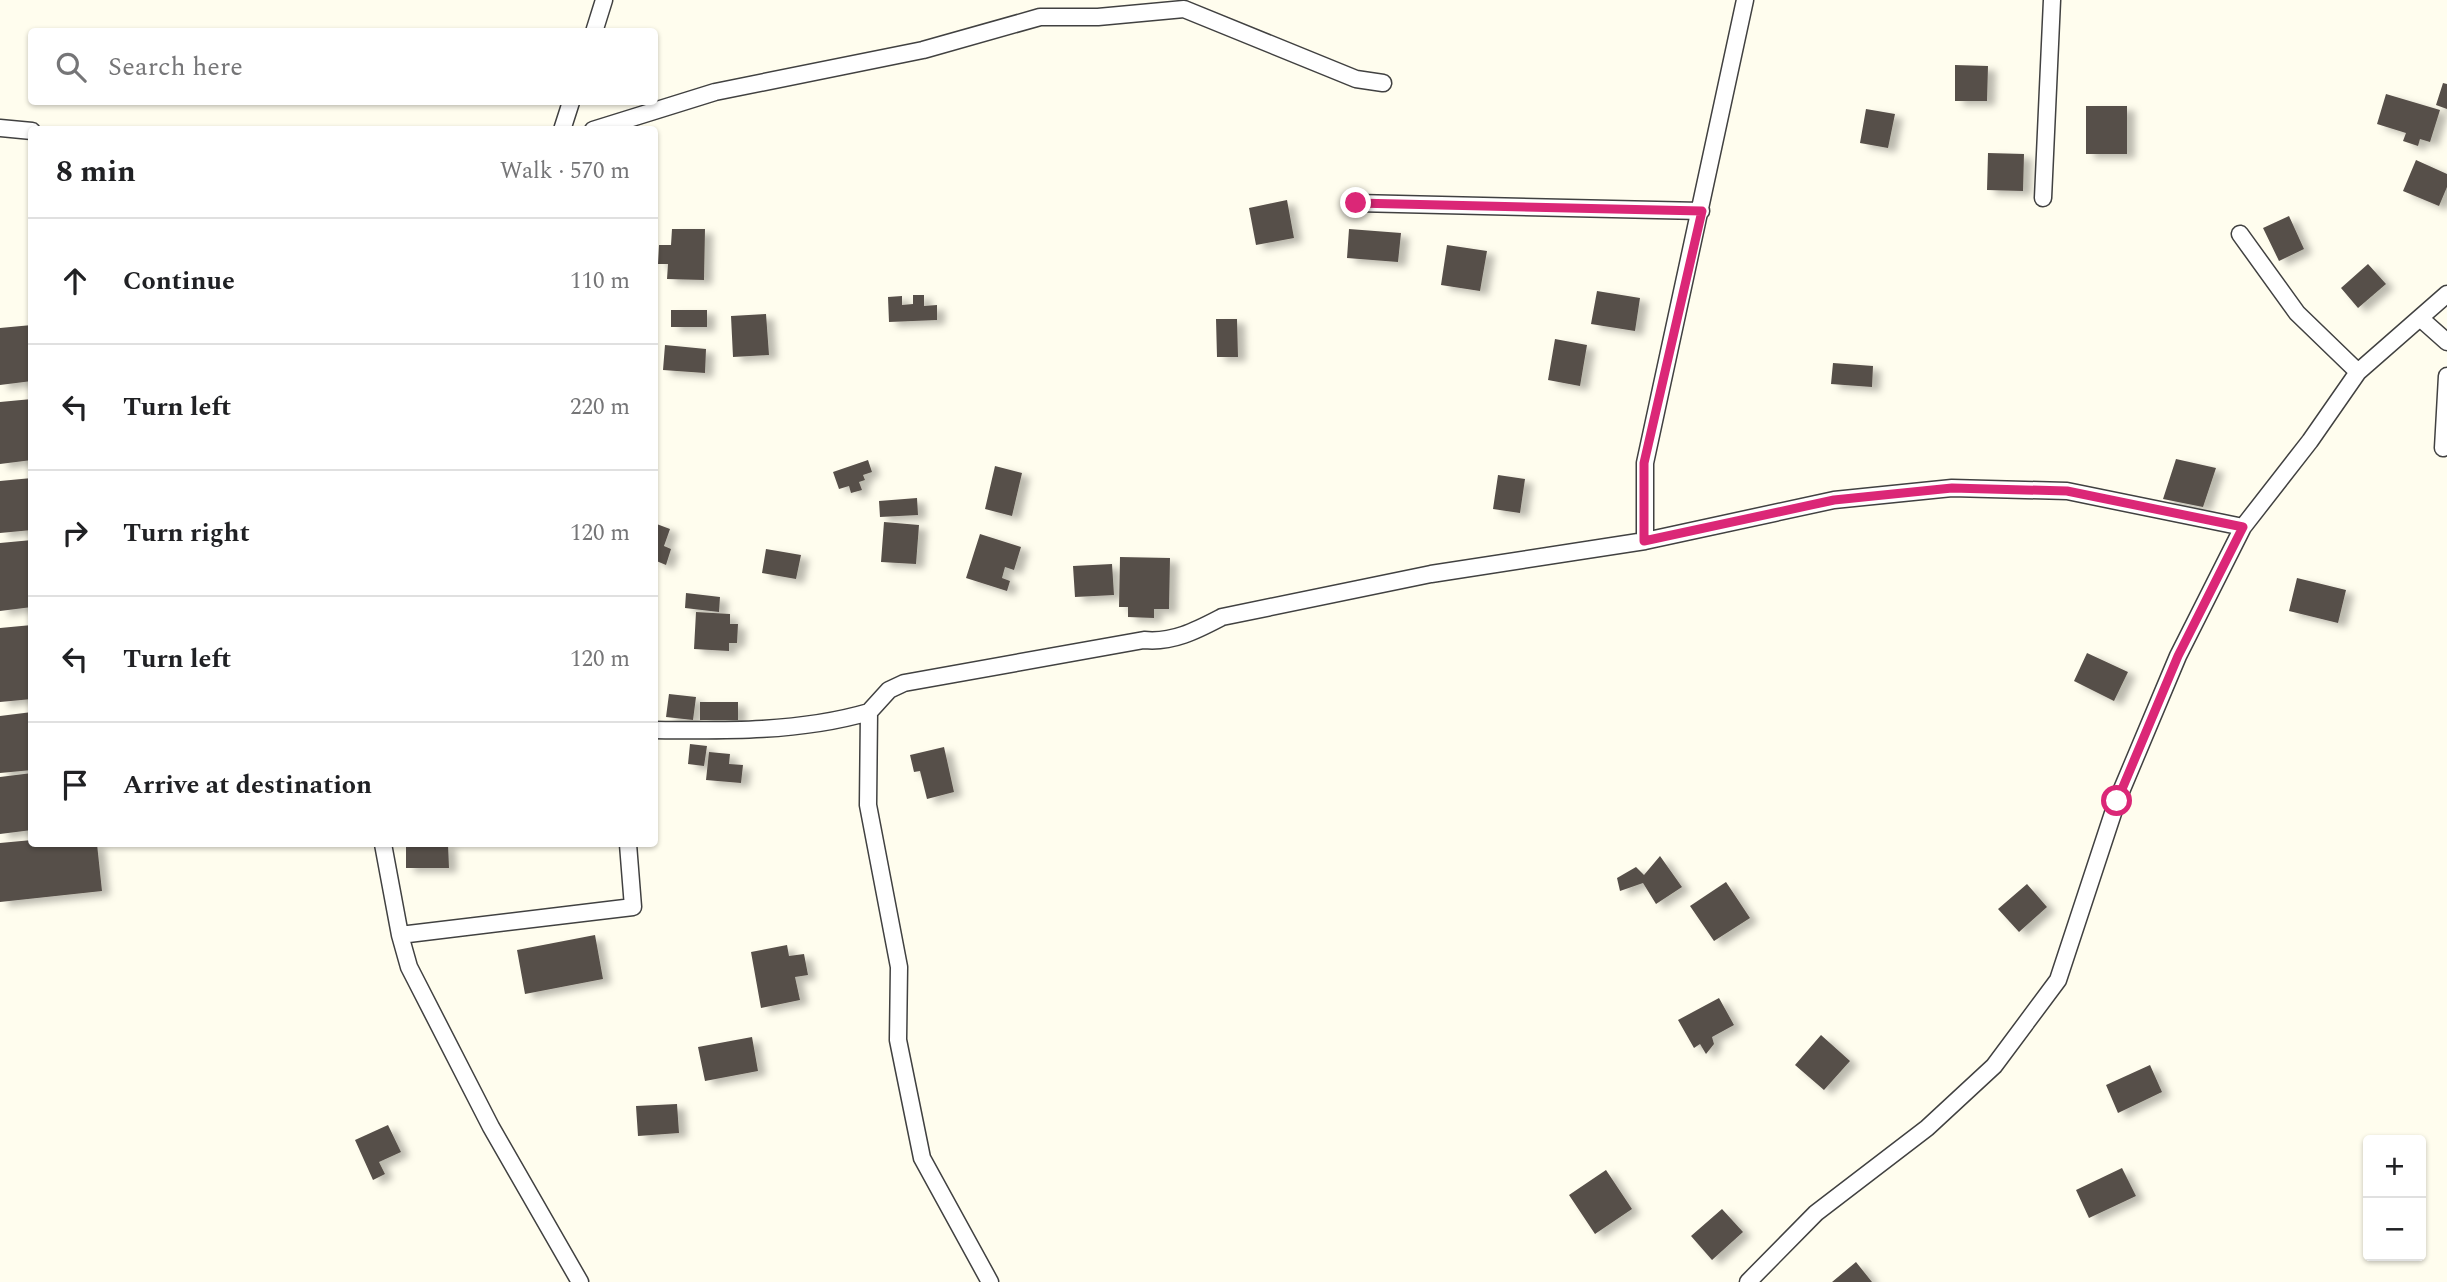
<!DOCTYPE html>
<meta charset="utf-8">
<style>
body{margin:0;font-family:Spectral,serif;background:#f2f2f2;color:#202124}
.controls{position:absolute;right:21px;bottom:21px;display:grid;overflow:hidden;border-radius:7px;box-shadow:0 2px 5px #0004}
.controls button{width:63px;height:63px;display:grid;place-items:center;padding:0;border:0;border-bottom:2px solid #e0e0e0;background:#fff;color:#202124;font:35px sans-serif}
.stop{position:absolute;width:21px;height:21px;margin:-16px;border:5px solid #db2777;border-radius:50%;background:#fff}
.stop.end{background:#db2777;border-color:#fff;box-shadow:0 2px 7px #0008}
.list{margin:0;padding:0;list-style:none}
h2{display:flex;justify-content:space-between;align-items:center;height:91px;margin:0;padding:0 28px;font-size:30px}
h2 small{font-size:23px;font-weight:400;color:#757577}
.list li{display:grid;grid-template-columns:46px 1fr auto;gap:21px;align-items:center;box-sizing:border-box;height:126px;padding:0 28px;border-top:2px solid #e0e0e0}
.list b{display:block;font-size:26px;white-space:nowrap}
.list em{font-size:23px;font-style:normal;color:#757577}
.icon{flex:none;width:38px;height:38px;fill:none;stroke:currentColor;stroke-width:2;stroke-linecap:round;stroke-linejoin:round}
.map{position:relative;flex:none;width:2447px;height:1282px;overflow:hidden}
.search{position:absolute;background:#fff;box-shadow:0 2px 5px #0004;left:28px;top:28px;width:630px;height:77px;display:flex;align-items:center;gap:18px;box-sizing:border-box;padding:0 24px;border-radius:7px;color:#757577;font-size:26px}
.panel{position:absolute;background:#fff;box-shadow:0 2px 5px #0004;left:28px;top:126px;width:630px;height:721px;border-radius:7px}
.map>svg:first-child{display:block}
</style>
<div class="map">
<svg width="2447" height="1282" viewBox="0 0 2447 1282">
<defs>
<filter id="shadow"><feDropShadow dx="8" dy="4.5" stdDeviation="3.5" flood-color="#0004"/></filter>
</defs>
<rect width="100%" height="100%" fill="#fffdee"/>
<path fill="#574f49" filter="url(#shadow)" d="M1955 65 1988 66 1987 101H1955Z
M2443 83 2447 84V109L2436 105Z
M2386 94 2440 110 2430 142 2420 139 2418 146 2403 141 2406 133 2377 124Z
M2086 106H2127V154H2086Z
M1866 109 1895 114 1888 148 1860 143Z
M1988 153 2024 154 2023 191 1987 190Z
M2416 160 2447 174V187L2439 206 2403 191Z
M1287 200 1294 238 1256 245 1249 208Z
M2289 216 2304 249 2279 261 2263 228Z
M672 229H705L704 280 667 279 668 264H658L659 245H671Z
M1349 229 1401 233 1398 262 1347 258Z
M1447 245 1487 251 1480 291 1441 285Z
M2368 264 2386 284 2358 308 2341 288Z
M1597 291 1640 298 1635 331 1591 324Z
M913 295H924V306L937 305V320L889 322 888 297 902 296V305L913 304Z
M671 310H707V327H671Z
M766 314 769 355 733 357 731 316Z
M1216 319H1237L1238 357H1217Z
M32 325V381L0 385V328Z
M1555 339 1587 345 1580 386 1548 380Z
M665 345 706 349 705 373 663 370Z
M1833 363 1873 366 1872 387 1831 384Z
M32 399V460L0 464V402Z
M2176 459 2216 468 2203 507 2163 499Z
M868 460 872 472 863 475 865 480 859 482 862 490 851 493 849 486 839 489 833 472Z
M995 466 1022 473 1012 516 985 509Z
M1498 475 1525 479 1520 513 1493 509Z
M32 478V530L0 533V481Z
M917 498 918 515 880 517 879 501Z
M884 522 919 525 916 564 881 562Z
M654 523 670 529 664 546 671 549 666 565 654 560Z
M980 534 1021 547 1014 570 1005 567 1002 578 1010 581 1007 591 966 578Z
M32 540V607L0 611V543Z
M766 549 801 555 796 579 762 573Z
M1120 557 1170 558 1169 609H1154V618L1128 617V607H1119Z
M1112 564 1114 595 1075 597 1073 566Z
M2297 578 2346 590 2338 623 2289 611Z
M686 593 720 597 719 612 685 608Z
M696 612 730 614V624H738L737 643H729V651L694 649Z
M32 625V699L0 702V628Z
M2087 653 2128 672 2114 701 2074 681Z
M669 694 696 697 693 720 666 717Z
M700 702H738V720H700Z
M32 712V770L0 773V716Z
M690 744 707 746 704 766 688 764Z
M944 747 954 792 927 799 920 771 914 772 910 755Z
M709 752 730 754 729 764 743 765 741 783 706 780Z
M32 773V830L0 834V777Z
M32 840V844H97L102 891 0 902V843Z
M406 844H448L449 868H406Z
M1660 856 1682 887 1656 904 1643 883 1620 891 1617 878 1636 867 1644 875Z
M1726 882 1750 918 1714 941 1690 906Z
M2027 884 2047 907 2019 932 1998 909Z
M595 935 603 979 525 994 517 950Z
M787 945 789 956 804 954 808 975 795 977 800 1000 761 1008 751 952Z
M1719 998 1734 1025 1712 1037 1714 1044 1706 1054 1700 1044 1694 1048 1678 1020Z
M1821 1035 1850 1061 1824 1090 1795 1065Z
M752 1037 758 1071 705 1081 698 1047Z
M2150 1065 2162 1092 2118 1113 2106 1085Z
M677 1104 679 1133 638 1136 636 1106Z
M388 1125 401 1152 379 1162 385 1174 373 1180 355 1140Z
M2122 1168 2136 1196 2089 1218 2076 1190Z
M1606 1170 1632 1209 1595 1234 1569 1195Z
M1722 1209 1743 1232 1712 1260 1691 1236Z
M1856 1262 1872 1282H1832Z"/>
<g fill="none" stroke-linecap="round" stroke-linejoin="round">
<g stroke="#414141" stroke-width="19">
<path id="minor" d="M594 32 604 0
M0 128 32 131
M562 130 571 102
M593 130 715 92 923 50 1040 17H1098L1184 9 1356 79 1383 83
M2043 198 2052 0
M1356 203 1701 211
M2240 234 2297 313 2358 372
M2420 318 2447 342
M2443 448 2447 376
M1645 541V463L1745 0
M654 730C725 731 801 732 869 712
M383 844 400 935 409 967 491 1127 580 1282
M400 935 633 907 628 844
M990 1282 922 1158 898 1040 899 967 868 805 869 712 889 690 904 683 1144 640C1173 643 1197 630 1222 617L1431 574 1645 541 1834 500 1952 488 2067 491 2243 527
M1748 1282 1816 1213 1927 1128 1994 1066 2058 980 2117 801 2178 656 2243 527 2310 441 2358 372 2447 294"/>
</g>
<use href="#minor" stroke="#fff" stroke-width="16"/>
</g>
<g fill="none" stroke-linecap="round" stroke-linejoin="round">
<path stroke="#db2777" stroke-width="9" d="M1356 203 1702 211 1644 463V541L1834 500 1952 488 2067 491 2243 527 2178 656 2117 801"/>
</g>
</svg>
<div class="controls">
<button>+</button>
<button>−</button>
</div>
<div class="stop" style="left:2117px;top:801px"></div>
<div class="stop end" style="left:1356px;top:203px"></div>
<div class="search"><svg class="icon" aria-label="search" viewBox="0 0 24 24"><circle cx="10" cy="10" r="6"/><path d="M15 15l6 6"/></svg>Search here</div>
<section class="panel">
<h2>8 min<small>Walk · 570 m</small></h2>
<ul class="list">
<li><svg class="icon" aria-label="ahead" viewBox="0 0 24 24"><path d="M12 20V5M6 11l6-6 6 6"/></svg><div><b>Continue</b></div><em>110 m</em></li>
<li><svg class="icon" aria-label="left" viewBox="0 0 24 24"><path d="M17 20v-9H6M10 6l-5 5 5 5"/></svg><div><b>Turn left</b></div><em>220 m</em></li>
<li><svg class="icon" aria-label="right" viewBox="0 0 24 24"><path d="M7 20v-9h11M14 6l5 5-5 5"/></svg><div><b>Turn right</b></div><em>120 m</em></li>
<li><svg class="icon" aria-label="left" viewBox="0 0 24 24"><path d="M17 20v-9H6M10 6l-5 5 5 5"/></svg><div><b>Turn left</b></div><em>120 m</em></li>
<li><svg class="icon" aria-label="arrive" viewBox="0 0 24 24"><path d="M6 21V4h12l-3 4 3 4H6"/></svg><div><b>Arrive at destination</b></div></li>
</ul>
</section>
</div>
